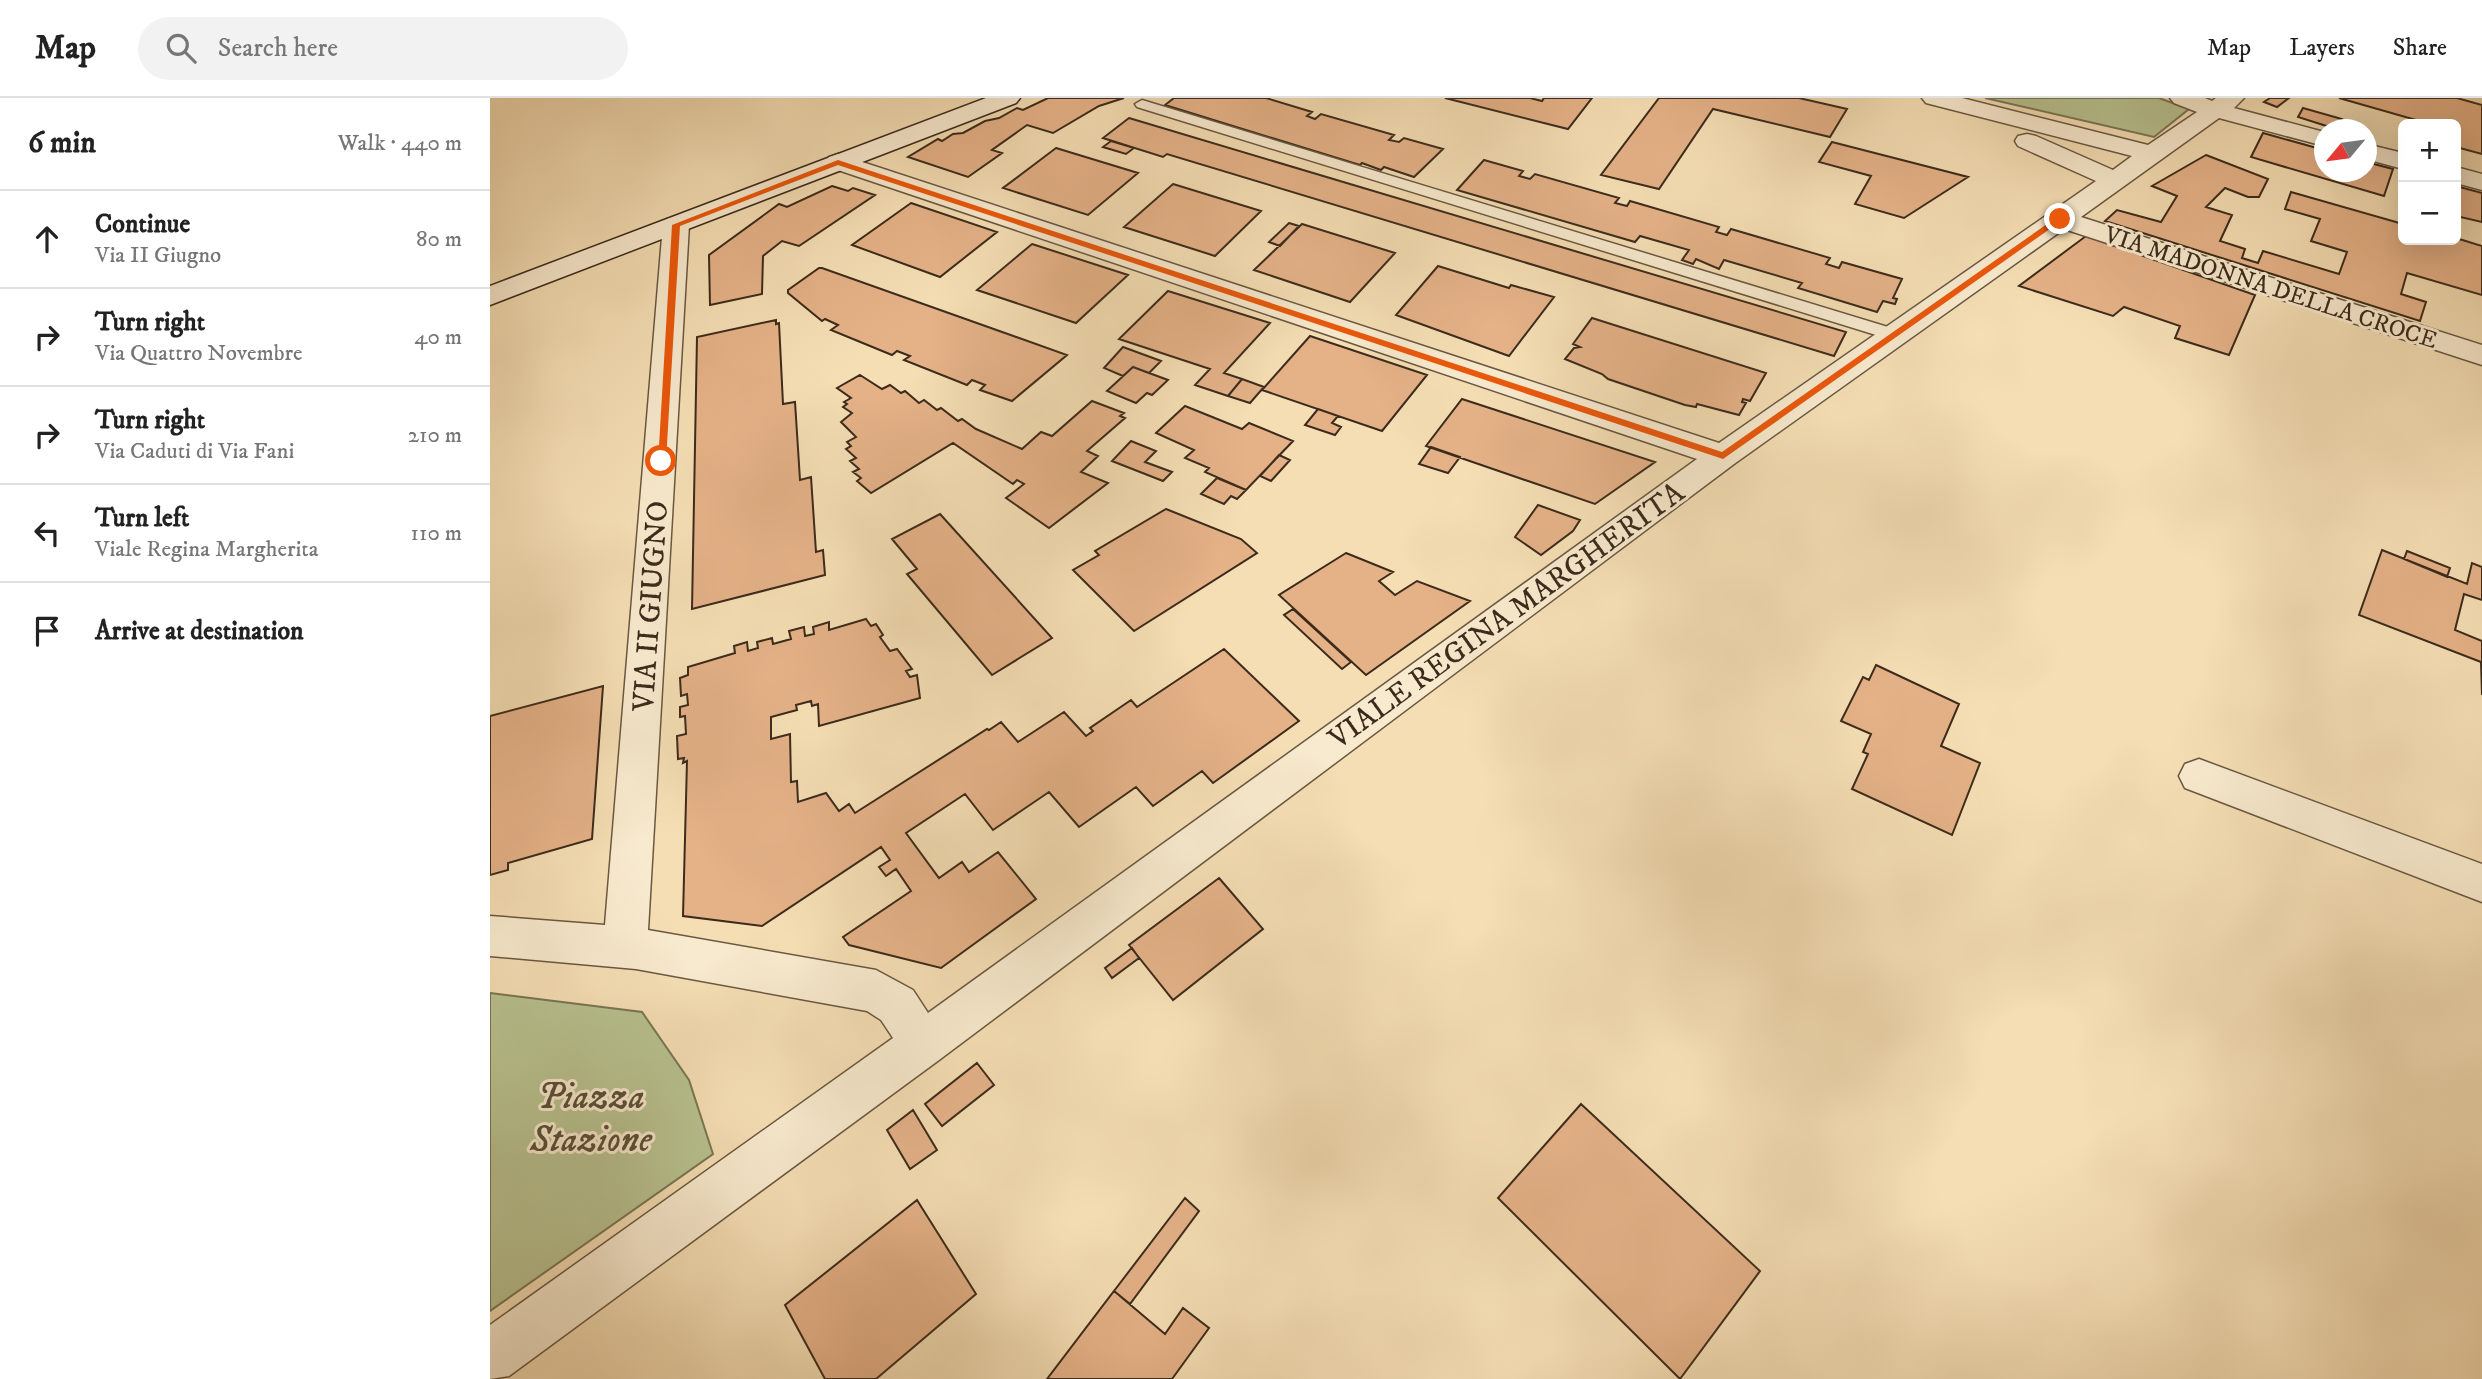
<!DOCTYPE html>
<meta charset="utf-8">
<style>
body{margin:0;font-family:"IM FELL DW Pica",serif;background:#f2f2f2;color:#222}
.controls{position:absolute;right:21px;top:21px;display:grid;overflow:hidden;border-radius:10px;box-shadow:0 7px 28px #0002}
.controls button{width:63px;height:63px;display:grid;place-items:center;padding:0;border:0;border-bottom:2px solid #e0e0e0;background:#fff;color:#222;font:35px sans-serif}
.compass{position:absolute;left:1824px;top:21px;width:63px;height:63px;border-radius:50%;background:#fff;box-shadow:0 7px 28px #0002;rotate:241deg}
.stop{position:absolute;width:21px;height:21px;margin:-16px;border:5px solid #ea580c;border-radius:50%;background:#fff}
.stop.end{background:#ea580c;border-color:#fff;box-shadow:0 2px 7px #0008}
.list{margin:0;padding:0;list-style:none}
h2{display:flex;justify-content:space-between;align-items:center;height:91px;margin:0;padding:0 28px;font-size:30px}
h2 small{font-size:23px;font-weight:400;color:#767676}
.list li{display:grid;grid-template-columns:46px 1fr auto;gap:21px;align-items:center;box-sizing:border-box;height:98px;padding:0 28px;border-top:2px solid #e0e0e0}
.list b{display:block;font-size:26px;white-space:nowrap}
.list p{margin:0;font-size:23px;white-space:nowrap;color:#767676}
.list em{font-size:23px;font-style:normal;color:#767676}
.icon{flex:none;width:38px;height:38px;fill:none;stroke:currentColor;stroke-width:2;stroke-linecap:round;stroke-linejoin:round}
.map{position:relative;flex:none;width:1992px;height:1281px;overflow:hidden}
header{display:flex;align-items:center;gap:42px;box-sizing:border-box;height:98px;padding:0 35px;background:#fff;border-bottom:2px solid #e0e0e0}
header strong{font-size:33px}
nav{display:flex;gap:38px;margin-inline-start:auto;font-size:24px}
.search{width:490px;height:63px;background:#f2f2f2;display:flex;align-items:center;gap:18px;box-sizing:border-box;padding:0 24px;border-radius:38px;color:#767676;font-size:26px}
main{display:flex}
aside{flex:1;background:#fff}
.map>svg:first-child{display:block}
</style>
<header>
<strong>Map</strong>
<div class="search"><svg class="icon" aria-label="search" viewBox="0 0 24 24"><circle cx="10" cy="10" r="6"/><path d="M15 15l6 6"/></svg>Search here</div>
<nav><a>Map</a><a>Layers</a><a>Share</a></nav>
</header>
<main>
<aside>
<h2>6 min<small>Walk · 440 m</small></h2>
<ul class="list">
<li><svg class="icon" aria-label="ahead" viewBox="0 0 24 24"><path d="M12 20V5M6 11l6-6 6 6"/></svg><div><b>Continue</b><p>Via II Giugno</p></div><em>80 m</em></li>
<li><svg class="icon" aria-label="right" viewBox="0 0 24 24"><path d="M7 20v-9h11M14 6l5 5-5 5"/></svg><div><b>Turn right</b><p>Via Quattro Novembre</p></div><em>40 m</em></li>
<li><svg class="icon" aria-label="right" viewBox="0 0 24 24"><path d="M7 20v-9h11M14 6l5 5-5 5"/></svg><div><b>Turn right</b><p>Via Caduti di Via Fani</p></div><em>210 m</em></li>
<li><svg class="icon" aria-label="left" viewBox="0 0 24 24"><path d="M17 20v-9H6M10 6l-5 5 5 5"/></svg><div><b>Turn left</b><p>Viale Regina Margherita</p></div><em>110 m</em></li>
<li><svg class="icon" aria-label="arrive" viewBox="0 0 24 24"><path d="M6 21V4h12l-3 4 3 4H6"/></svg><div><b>Arrive at destination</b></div></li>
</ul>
</aside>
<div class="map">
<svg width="1992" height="1281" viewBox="0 0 1992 1281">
<rect width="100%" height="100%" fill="#f5deb4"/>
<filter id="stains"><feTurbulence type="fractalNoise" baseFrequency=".00286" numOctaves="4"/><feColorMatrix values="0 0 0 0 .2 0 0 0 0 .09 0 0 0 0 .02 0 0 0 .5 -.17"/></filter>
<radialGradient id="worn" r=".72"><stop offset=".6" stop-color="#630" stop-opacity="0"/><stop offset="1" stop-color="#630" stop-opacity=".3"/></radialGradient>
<path fill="#b8c290" stroke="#7a7656" stroke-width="2" d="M1495 0H1669L1699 11 1664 39Z
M0 895 152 914 199 982 223 1056 0 1213Z"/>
<path fill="#e5b288" stroke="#3c2b1c" stroke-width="2" d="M558 0H634L609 8 563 35 537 27 502 52 512 55 478 79 418 59 448 41 452 43 463 36 473 35 495 23 509 20 527 10 533 12Z
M684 0H776L822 14 817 18 825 21 831 16 904 37 899 42 909 44 914 40 953 51 924 79 894 69 891 72 872 65 870 67 675 7Z
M955 0H1040L1052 3 1054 0H1102L1078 31Z
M1169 0H1309L1357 11 1340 39 1223 11 1169 91 1111 77Z
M1780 0H1799L1787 9 1774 4Z
M1849 0H1967L1992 7V56L1966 49V26H1940Z
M1813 10 1852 21 1846 31 1808 19Z
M639 20 1356 234 1344 258 677 56 673 59 613 40Z
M1773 35 1834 52V74H1876V64L1903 71 1894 98 1761 59Z
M621 43 644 50 636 56 613 49Z
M1342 44 1478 79 1414 120 1365 106 1381 78 1329 64Z
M566 50 648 75 598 117 513 90Z
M1716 57 1778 81 1769 99H1758L1735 90 1716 109 1742 117 1730 143 1755 151 1752 160 1768 165 1773 153 1849 176 1857 154 1821 143 1830 121 1795 111 1801 94 1913 126V142L1966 140 1992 148V197L1917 175 1911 196 1936 204 1930 223 1615 123 1627 112 1671 124 1687 98 1662 88Z
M994 62 1033 73 1029 78 1040 81 1045 76 1129 100 1125 105 1137 108 1140 103 1229 129 1226 134 1237 137 1241 131 1340 160 1336 166 1349 170 1352 164 1412 181 1403 200 1407 201 1405 206 1393 203 1387 214 1308 190 1312 185 1234 162 1229 171 1206 161 1203 166 1192 162 1199 152 1150 138 1145 144 967 92Z
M683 86 771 113 725 158 634 129Z
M342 88 358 93 363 90 385 97 309 148 292 143 273 158 272 196 220 207 219 157 289 106 297 109Z
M1966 88 1992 95V124L1966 118Z
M421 105 507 134 450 179 362 147Z
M799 125 809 128 790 148 779 144Z
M812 126 905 155 860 204 764 172Z
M1596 138 1765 197 1739 257 1685 240 1690 228 1634 209 1623 218 1529 188Z
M542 146 638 177 586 225 487 192Z
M948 168 1019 190 1021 187 1064 199 1019 258 906 217Z
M329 170H332L577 257 522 303 490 292 495 287 482 282 477 287 414 262 420 258 407 253 402 257 341 232 348 227 335 221 332 223 298 195V192Z
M678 193 780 225 734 275 752 281 738 298 705 287 720 271 629 241Z
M1102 220 1276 275 1260 303 1253 301 1252 304 1256 305 1249 317 1207 306 1206 309 1195 307 1118 281 1112 276 1075 261 1084 250 1090 249 1083 246Z
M286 222V226L289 225 293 306 305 304 310 382 321 379 326 454 333 452 335 477 202 511 207 239Z
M820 238 937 277 892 333 772 292Z
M633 249 671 263 659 275 643 269 633 278 614 270Z
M643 269 659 275 678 282 662 297 657 295 646 305 617 293Z
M370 277 392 291 400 287 411 295 415 293 429 305 434 302 447 312 451 310 468 323 472 321 486 331 532 351 551 334 562 338 602 303 634 315 630 318 635 320 597 353 608 358 591 374 618 385 559 430 516 400 534 386 527 382 523 386 463 345 381 395 367 383 371 380 363 374 369 371 360 363 366 360 356 351 361 348 357 344 366 339 351 324 362 315 353 309 357 306 354 304 361 300 347 290Z
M752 281 774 289 760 305 738 298Z
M972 301 1165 364 1105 406 936 348Z
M695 308 752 331 759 325 803 343 756 392 715 374 719 370 695 360 704 352 666 335Z
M828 311 848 318 842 325 851 329 845 337 815 327Z
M641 343 666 353 655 364 682 374 673 383 622 363Z
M941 349 970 359 958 375 929 366Z
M789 357 800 362 781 383 770 378Z
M727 380 756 392 747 401 741 398 734 406 711 396Z
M1048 407 1090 422 1083 433 1051 457 1025 439Z
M676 411 751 441 767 455 644 533 583 472 609 457 605 453Z
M450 416 562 540 502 577 417 476 427 471 402 441Z
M1892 452 1977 486 1982 465 1992 469V502L1974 496 1965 532 1992 543V597L1991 564 1869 517Z
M1917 453 1960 470 1957 479 1914 461Z
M856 455 903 474 889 483 905 497 927 483 980 503 876 577 789 497Z
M803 511 861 564 852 571 794 517Z
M376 521 381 528 386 526 393 537 390 539 400 553 407 551 422 571 416 573 420 579 427 577 430 600 329 628 328 606 322 608 321 603 306 607 307 612 281 619V641L300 636 301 684 307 683 308 704 336 695 349 713 359 706 365 715 497 631 499 632 511 624 528 644 574 614 596 638 603 633 600 630 641 602 647 609 734 551 809 623 723 685 712 673 663 708 646 689 589 729 559 694 503 732 475 696 416 735 449 780 472 764 479 774 508 754 546 801 451 870 359 847 353 839 421 793 406 771 396 778 389 769 400 762 391 749 272 828 193 818 197 663 193 665 194 660 188 661 187 638 196 636 195 618 190 619V609L198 607 197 596 191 598 190 580 198 577V569L245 555 244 548 257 544 258 553 268 550 267 544 282 540 283 546 301 541 299 533 314 529 315 538 324 536 323 529 339 524V532Z
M1386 567 1469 606 1451 648 1490 665 1462 737 1362 691 1378 656 1373 654 1381 636 1351 623 1373 579 1379 582Z
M113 588 102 741 18 765V772L0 777V618Z
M729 780 773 831 683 902 639 847Z
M642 850 649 860 622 880 615 870Z
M487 965 504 987 452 1028 435 1006Z
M1091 1006 1270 1173 1190 1281 1008 1100Z
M423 1012 447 1052 420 1071 397 1032Z
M695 1100 709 1113 640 1206 624 1193Z
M427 1102 486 1196 386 1281H335L295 1207Z
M624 1193 675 1236 693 1210 719 1230 682 1281H557Z"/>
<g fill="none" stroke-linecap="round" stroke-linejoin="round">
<g stroke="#6a5842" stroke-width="3">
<path id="lane" d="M652 2 1411 233 1413 237 1411 241H1399L647 9 645 6Z"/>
</g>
<g stroke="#6a5842" stroke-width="3">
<path id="street" d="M1432 0H1472L1658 47 1707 14 1684 5 1680 0H1715L1722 3 1726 0H1754L1744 10 1834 34V48L1729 20 1591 119 1992 247V267L1574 131 1244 366 449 962 19 1278 0 1281V1227L403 940 391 922 377 913 146 871 0 858V818L115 827 173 127 177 121 186 119 195 121 199 127 158 832 386 872 423 892 438 915 1207 361 339 69 335 64 339 59 348 56 357 59 1229 345 1606 83 1528 48 1525 43 1528 38 1537 36 1546 38 1623 72 1642 58 1436 5Z
M1876 46 1913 55V71L1876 61Z
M1966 69 1992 76V92L1966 85Z
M1709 661 1992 766V804L1695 690 1689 678 1695 666Z"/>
</g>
<g stroke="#3c2b1c" stroke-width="3">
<path id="secondary" d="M496 0H530L526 5 0 207V188Z"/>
</g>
<use href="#lane" fill="#f8eace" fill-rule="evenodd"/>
<use href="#street" fill="#f8eace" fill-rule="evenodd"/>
<use href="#secondary" fill="#f8eace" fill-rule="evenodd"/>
</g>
<path fill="#ea580c" d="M348 62 1232 354 1567 119 1574 121 1233 361 348 67 190 128 176 363 168 365 182 127Z"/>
<g text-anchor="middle" stroke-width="6" stroke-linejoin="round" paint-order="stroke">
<g font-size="24" fill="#3c2b1c" stroke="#f8eace">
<text transform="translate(1781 189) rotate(18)" y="8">VIA MADONNA DELLA CROCE</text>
</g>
<g font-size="30" fill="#3c2b1c" stroke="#f8eace">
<text transform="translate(160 508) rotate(-86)" y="10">VIA II GIUGNO</text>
<text transform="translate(1016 517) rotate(-36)" y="10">VIALE REGINA MARGHERITA</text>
</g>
<g font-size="37" font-style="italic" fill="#5b5139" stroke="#f8eace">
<text x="101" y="1010">Piazza<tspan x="101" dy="43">Stazione</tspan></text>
</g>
</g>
<rect width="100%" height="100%" filter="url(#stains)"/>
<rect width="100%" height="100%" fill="url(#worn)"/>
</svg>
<div class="controls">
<button>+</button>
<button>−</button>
</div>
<svg class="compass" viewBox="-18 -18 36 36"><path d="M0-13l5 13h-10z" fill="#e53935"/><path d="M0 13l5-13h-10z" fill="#767676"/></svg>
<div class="stop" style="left:171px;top:363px"></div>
<div class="stop end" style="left:1570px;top:121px"></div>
</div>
</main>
